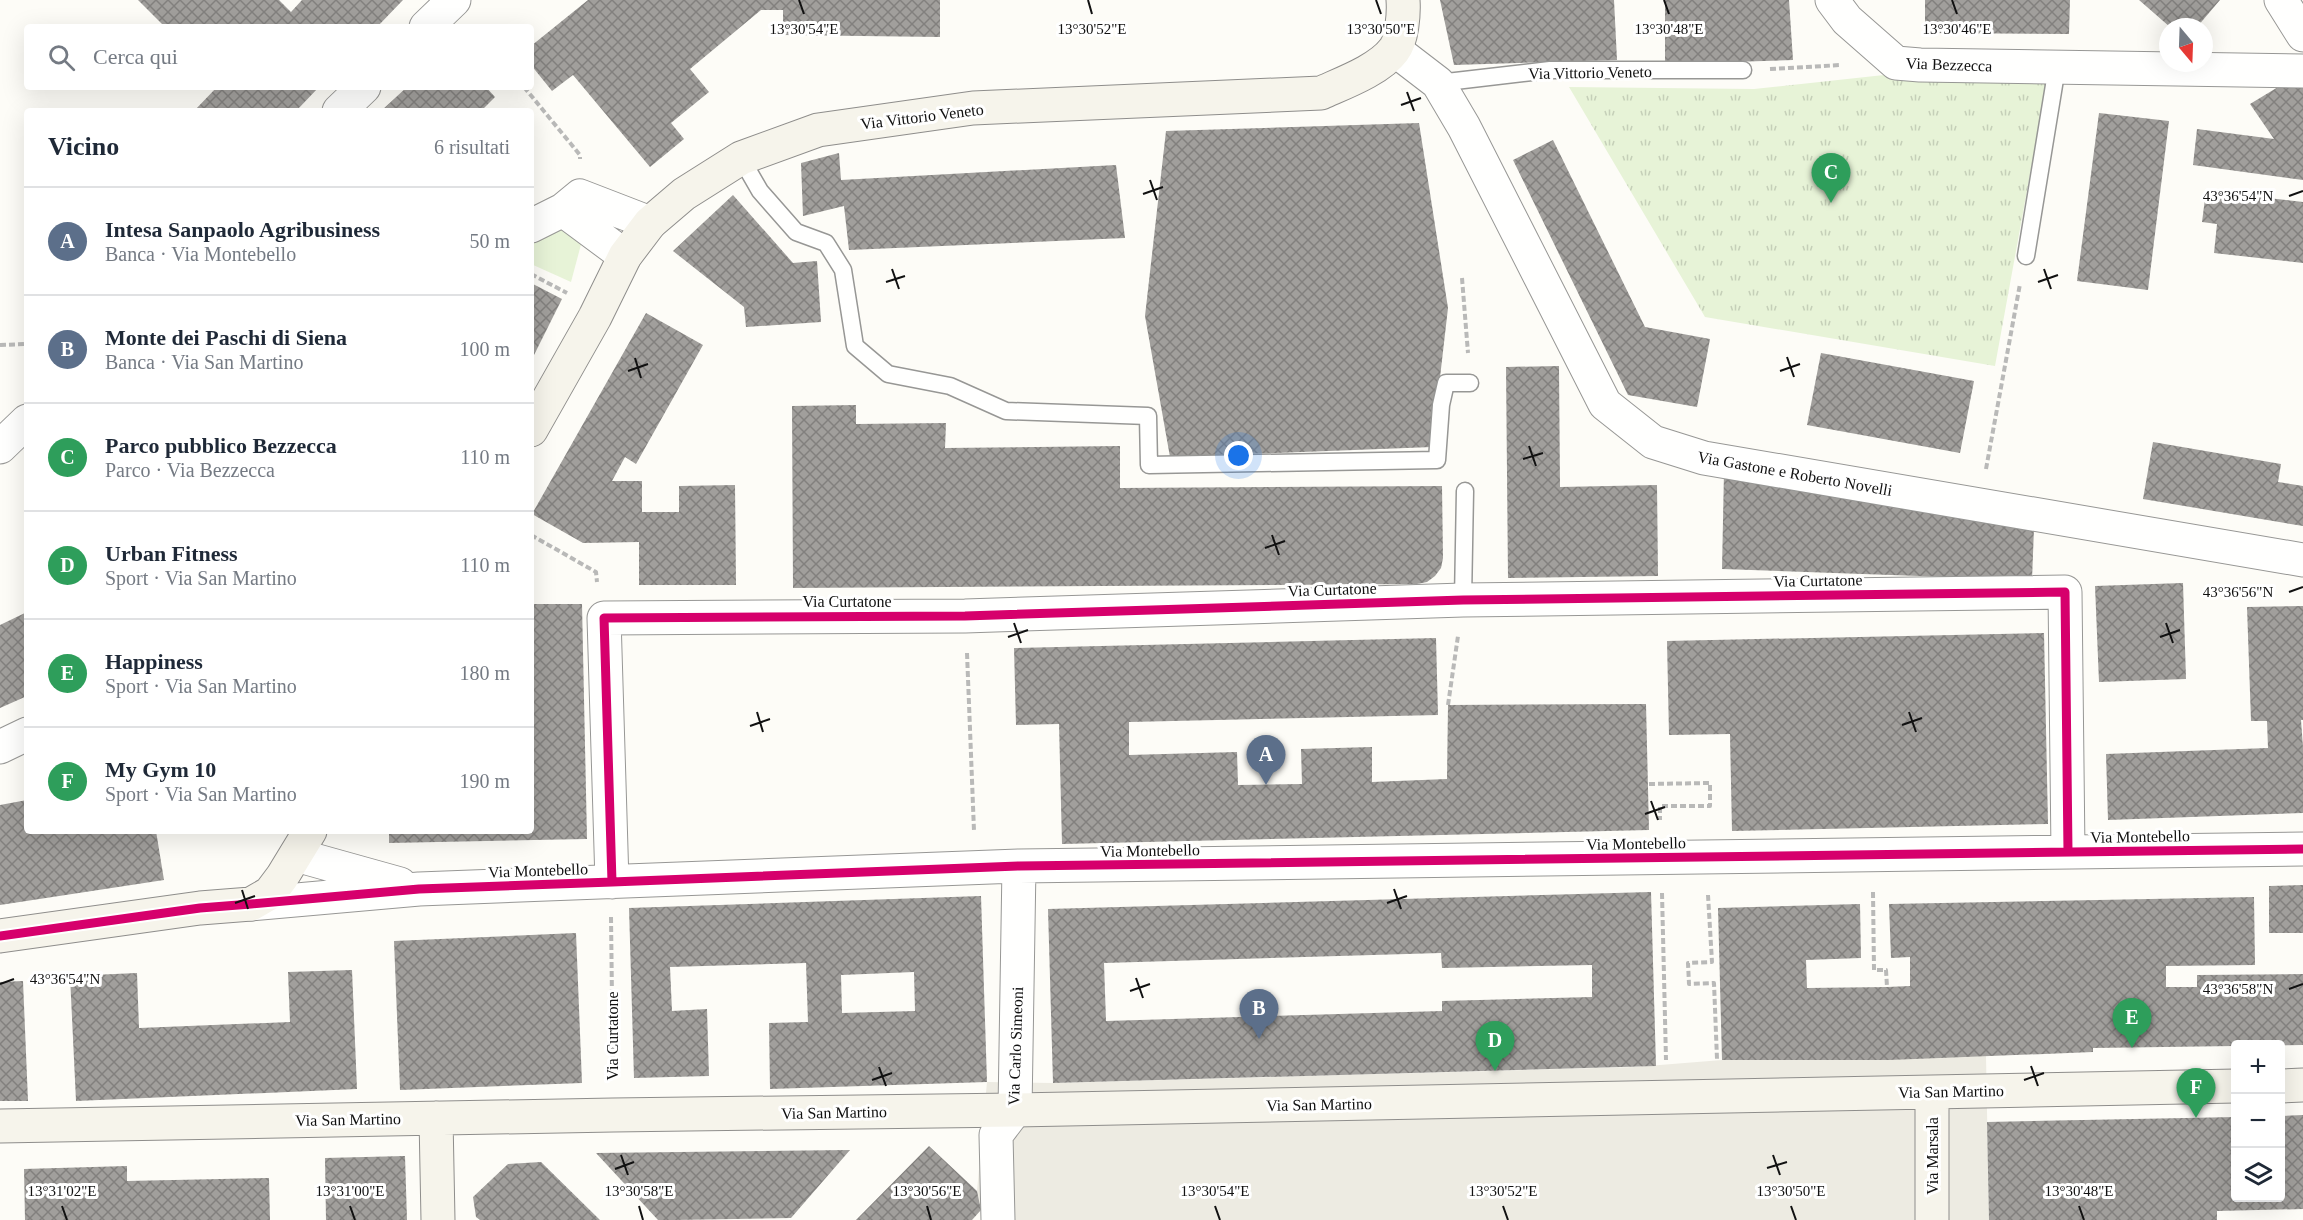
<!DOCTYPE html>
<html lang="it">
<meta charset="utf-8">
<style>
body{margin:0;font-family:"Times New Roman",serif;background:#f2f2f3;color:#1f2937}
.controls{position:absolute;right:18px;bottom:18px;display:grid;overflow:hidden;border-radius:6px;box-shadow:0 6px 24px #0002}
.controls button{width:54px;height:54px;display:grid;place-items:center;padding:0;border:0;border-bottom:2px solid #e0e1e3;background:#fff;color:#1f2937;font:30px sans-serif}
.compass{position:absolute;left:2159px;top:18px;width:54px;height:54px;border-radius:50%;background:#fff;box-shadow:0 6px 24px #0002;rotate:161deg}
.you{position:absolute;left:1239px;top:456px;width:21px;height:21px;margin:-15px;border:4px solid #fff;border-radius:50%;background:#1a73e8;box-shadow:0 0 0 9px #1a73e833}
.badge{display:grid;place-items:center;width:39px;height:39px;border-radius:50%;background:#db2777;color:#fff;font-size:20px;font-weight:700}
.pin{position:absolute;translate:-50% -50px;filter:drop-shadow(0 2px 3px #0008)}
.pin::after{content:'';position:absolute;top:32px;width:21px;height:18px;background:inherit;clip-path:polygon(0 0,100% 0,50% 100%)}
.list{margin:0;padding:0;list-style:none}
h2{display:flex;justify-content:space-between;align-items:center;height:78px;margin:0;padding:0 24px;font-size:26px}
h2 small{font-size:20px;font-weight:400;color:#747a83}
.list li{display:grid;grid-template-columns:39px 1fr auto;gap:18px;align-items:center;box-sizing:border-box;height:108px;padding:0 24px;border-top:2px solid #e0e1e3}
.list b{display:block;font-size:22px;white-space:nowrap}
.list p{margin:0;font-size:20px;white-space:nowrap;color:#747a83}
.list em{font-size:20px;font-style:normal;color:#747a83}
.icon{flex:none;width:33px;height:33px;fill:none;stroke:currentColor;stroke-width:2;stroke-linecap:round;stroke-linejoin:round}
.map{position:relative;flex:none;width:2303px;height:1220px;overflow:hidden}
.search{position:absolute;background:#fff;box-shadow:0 6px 24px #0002;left:24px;top:24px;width:510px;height:66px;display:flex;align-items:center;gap:15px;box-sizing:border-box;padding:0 21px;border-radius:6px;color:#747a83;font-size:22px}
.panel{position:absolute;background:#fff;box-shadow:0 6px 24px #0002;left:24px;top:108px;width:510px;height:726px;border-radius:6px}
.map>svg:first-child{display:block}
</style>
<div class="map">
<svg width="2303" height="1220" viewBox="0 0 2303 1220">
<defs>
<pattern id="grass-tufts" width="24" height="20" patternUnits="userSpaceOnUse" patternTransform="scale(1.5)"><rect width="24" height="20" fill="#e7f3d7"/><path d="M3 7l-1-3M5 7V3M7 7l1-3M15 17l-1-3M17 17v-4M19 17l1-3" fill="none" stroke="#c5cfb8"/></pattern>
<pattern id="building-cross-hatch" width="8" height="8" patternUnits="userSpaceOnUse" patternTransform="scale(1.5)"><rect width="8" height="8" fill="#a19f9c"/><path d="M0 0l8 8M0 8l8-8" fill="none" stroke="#82807e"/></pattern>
</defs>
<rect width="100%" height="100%" fill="#fdfcf7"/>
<path fill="url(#grass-tufts)" d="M1884 75 2047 81 1995 366 1705 317 1569 87 1754 89Z"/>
<path fill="#e7f3d7" d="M553 221 583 237 571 282 531 264V236Z"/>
<path fill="#edebe2" d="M1986 1056 1989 1220H981V1210L977 1191 987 1082 1053 1083 1635 1067 1722 1060Z"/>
<path fill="url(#building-cross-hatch)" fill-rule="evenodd" d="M138 0H279L291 12 302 0H403L377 27H165Z
M588 0H940V37L783 35V10H761L690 69 709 92 671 123 684 139 650 167 573 75 552 91 531 65V46Z
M1440 0H1614L1617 60 1454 65Z
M1665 0H1789L1793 60 1665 64Z
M1925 0H2070L2069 34 1925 33Z
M2139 0H2220L2197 27H2170Z
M2303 72V180L2193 165 2197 129 2274 139 2250 104Z
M217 87H319L296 111H194Z
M407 87H486L495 97 481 111H381Z
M2099 113 2169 121 2148 290 2077 281Z
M1419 123 1448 308 1432 447 1170 457 1145 316 1166 131Z
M1553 140 1645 327 1710 339 1697 407 1628 395 1513 160Z
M839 153 841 180 1116 165 1125 238 849 250 844 206 803 216 801 163Z
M2206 191 2303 202V263L2214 253 2217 224 2202 222Z
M733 195 793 263 817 261 821 322 746 327 744 307 673 251Z
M531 283 562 299 531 361Z
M646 313 703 345 636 464 625 457 612 481H642V512H679V486L735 485 736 585H639V542L583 543 532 514Z
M1821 353 1974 381 1960 453 1807 425Z
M1559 366 1560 487 1657 485 1658 576 1508 578 1506 367Z
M856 405V424L946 423 945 448 1120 446V488L1442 486 1443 558 1441 568 1435 576 1427 582 1417 584 793 588 792 406Z
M2153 442 2281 464 2278 482 2303 486V526L2143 499Z
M1724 472 2034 528 2032 580 1722 569Z
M2183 583 2186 679 2099 682 2095 586Z
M531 604H582L587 839 389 843V831H531Z
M2303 606V720H2301L2303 747V813L2108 820 2106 754 2268 748 2267 721H2251L2247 607Z
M27 612V696L0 708V625Z
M2044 633 2048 824 1732 831 1730 734 1669 735 1667 641Z
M1436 638 1438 715 1129 722V755L1237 752 1238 785 1302 784 1301 749 1372 747V782L1447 779 1448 705 1646 704 1649 830 1062 844 1059 724 1016 725 1014 648Z
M27 800V831H156L164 880 0 905V805Z
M2303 885V933H2269V886Z
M1651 892 1656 1066 1053 1083 1048 909ZM1441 953 1442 968 1592 965V997L1442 1001V1011L1106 1021 1104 963Z
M981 896 987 1082 770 1089 769 1023 808 1022 806 963 670 967 672 1011 707 1009 709 1076 634 1078 629 908ZM914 972 915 1011 842 1013 841 975Z
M2254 897 2255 965 2166 966V987H2197V975L2303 974V1045L2093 1048V1052L1889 1060H1722L1718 908 1860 904 1861 958 1806 960 1807 988 1887 987 1910 986V957L1891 958 1889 904Z
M576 933 582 1083 400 1090 394 941Z
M352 970 357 1089 76 1101 70 976 137 973 139 1028 290 1022 288 972Z
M23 981 28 1101H0V982Z
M2303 1115V1209L2217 1211V1220H1989L1987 1122 2236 1117V1198H2280V1116Z
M929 1146 977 1191 981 1210 972 1220H856Z
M850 1150 791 1218 674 1220H658L596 1153Z
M405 1156 407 1220H326L325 1158Z
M541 1162 600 1220H480L476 1217 473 1197 508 1164Z
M127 1166V1181L269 1178 270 1220H25L24 1169Z"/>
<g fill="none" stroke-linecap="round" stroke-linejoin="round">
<g stroke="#979795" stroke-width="19">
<path id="lane" d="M1438 83 1550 70H1743
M741 158 760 191 796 232 826 243 843 270 855 346 888 374 950 386 1006 411 1148 416 1149 465 1437 460 1441 405 1446 383H1470
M2026 256 2057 67
M1463 600 1465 491"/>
</g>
<g stroke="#979795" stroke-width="35">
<path id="street" d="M1832 0 1847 20 1896 63 1920 65 2303 71
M2281 0 2303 35
M426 27 454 0
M1395 50 1438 83 1464 127 1605 404 1653 442 1704 458 2303 560
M339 111 364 87
M563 210 580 196 650 223
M531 226 563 210 625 256
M0 447 27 421
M0 747 27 734
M296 855 400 884
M612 882 604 618 965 616 1463 600 2065 592 2068 852
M251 904 419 889 1019 866 2303 849
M998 1220 996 1135 1015 1110 1019 866"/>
</g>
<g stroke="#8e8d8b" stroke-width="35">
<path id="secondary" d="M531 430 595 317 625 256 650 223 684 194 741 158 818 130 973 108 1321 93C1343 83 1379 70 1394 50 1402 40 1404 13 1403 0
M0 936 200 908 251 904 270 893 282 877 310 831
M2280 1086 2303 1085
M436 1118 438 1220
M0 1126 613 1115 1015 1110 2236 1086
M1932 1220V1092"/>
</g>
<path stroke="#b9b9b8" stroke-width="4" stroke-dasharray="6 3" stroke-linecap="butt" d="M1770 69 1841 65
M524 87 580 155V159
M531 274 567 293
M1462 278 1468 353
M0 345 27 344
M1986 469 2020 284
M531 535 596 572 597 582
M967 653 974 831
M1448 705 1458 636
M1649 784 1710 783V806H1660V820
M1873 892 1874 970H1886L1887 987
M1662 893 1666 1060
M1708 895 1712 962 1688 963 1689 984 1714 983 1717 1059
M611 917 613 1078"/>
<use href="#lane" stroke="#fffffe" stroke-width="16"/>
<use href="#street" stroke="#fffffe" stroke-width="33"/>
<use href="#secondary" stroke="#f6f4eb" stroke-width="33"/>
<g stroke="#fff" stroke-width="13">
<path id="cycleway" d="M612 882 604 618 965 616 1463 600 2065 592 2068 852
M0 936 200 908 251 904 419 889 612 882 1019 866 2303 849"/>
</g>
<use href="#cycleway" stroke="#d6006c" stroke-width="9"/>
</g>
<path fill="none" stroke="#111" stroke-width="2" d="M799 0 804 14M1088 0 1092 14M1376 0 1381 14M1664 0 1669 14M1952 0 1957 14M1407 92 1414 111M1401 105 1421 98M1150 180 1157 200M1143 194 1163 187M2289 196 2303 191M892 269 899 289M2044 269 2051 289M886 282 905 276M2038 282 2058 275M1787 357 1794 377M635 358 641 378M628 371 648 364M1780 371 1800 364M1529 446 1536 466M1523 459 1543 453M1272 535 1279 555M1265 548 1285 541M2289 592 2303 587M1014 623 1021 643M2166 623 2173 643M1008 637 1028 630M2160 637 2180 630M757 712 763 732M1909 712 1916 732M1902 725 1922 718M750 726 770 719M1651 801 1658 820M1645 814 1665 807M1394 889 1401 909M242 890 248 909M235 903 255 896M1387 903 1407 896M1136 978 1143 998M0 984 14 979M2289 989 2303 984M1130 991 1150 984M2031 1066 2038 1086M879 1067 886 1086M872 1080 892 1073M2024 1080 2044 1073M621 1155 628 1175M1773 1155 1780 1175M1767 1168 1787 1162M615 1169 634 1162M62 1206 67 1220M350 1206 355 1220M639 1206 643 1220M927 1206 931 1220M1215 1206 1220 1220M1503 1206 1508 1220M1791 1206 1796 1220M2079 1206 2084 1220"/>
<g text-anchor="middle" stroke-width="6" stroke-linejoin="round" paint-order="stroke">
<g font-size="16" fill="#111" stroke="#fff">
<text transform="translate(1949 64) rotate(2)" y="6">Via Bezzecca</text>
<text transform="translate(1590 72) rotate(-1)" y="6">Via Vittorio Veneto</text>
<text transform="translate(922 116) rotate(-7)" y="6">Via Vittorio Veneto</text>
<text transform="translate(1795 473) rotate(10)" y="6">Via Gastone e Roberto Novelli</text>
<text transform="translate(1818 580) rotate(-1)" y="6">Via Curtatone</text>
<text transform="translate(1332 589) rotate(-2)" y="6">Via Curtatone</text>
<text x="847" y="607">Via Curtatone</text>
<text transform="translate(2140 836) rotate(-1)" y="6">Via Montebello</text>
<text transform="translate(1636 843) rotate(-1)" y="6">Via Montebello</text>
<text transform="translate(1150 850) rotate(-1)" y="6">Via Montebello</text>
<text transform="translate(538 870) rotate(-2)" y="6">Via Montebello</text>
<text transform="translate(612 1036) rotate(-90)" y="6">Via Curtatone</text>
<text transform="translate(1015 1046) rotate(-88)" y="6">Via Carlo Simeoni</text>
<text transform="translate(1951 1091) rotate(-1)" y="6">Via San Martino</text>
<text transform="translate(1319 1104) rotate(-1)" y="6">Via San Martino</text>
<text transform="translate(834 1112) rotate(-1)" y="6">Via San Martino</text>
<text transform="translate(348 1119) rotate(-1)" y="6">Via San Martino</text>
<text transform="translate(1932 1156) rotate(-90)" y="6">Via Marsala</text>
</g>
</g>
<g font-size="15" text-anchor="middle" fill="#111" stroke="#fff" stroke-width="6" stroke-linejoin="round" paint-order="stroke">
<text x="804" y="34">13°30'54"E</text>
<text x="1092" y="34">13°30'52"E</text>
<text x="1381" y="34">13°30'50"E</text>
<text x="1669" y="34">13°30'48"E</text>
<text x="1957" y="34">13°30'46"E</text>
<text x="2238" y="201">43°36'54"N</text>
<text x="2238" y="597">43°36'56"N</text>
<text x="65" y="984">43°36'54"N</text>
<text x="2238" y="994">43°36'58"N</text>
<text x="62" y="1196">13°31'02"E</text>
<text x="350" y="1196">13°31'00"E</text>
<text x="639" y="1196">13°30'58"E</text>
<text x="927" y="1196">13°30'56"E</text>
<text x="1215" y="1196">13°30'54"E</text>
<text x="1503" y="1196">13°30'52"E</text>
<text x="1791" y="1196">13°30'50"E</text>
<text x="2079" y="1196">13°30'48"E</text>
</g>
</svg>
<div class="controls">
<button>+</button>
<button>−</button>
<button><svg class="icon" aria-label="layers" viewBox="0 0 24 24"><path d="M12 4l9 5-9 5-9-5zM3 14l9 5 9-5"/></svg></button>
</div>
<svg class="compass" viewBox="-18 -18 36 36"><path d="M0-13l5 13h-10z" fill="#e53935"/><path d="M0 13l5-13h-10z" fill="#747a83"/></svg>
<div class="you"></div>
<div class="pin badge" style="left:1266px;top:785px;background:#5c6f8a">A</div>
<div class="pin badge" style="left:1259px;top:1039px;background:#5c6f8a">B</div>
<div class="pin badge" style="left:1831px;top:203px;background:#2e9e5b">C</div>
<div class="pin badge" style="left:1495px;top:1071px;background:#2e9e5b">D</div>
<div class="pin badge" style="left:2132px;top:1048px;background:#2e9e5b">E</div>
<div class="pin badge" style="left:2196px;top:1118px;background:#2e9e5b">F</div>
<div class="search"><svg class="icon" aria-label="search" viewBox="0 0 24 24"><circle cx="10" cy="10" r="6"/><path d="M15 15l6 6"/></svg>Cerca qui</div>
<section class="panel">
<h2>Vicino<small>6 risultati</small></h2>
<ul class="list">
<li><span class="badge" style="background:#5c6f8a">A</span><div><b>Intesa Sanpaolo Agribusiness</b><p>Banca · Via Montebello</p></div><em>50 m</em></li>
<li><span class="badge" style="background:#5c6f8a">B</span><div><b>Monte dei Paschi di Siena</b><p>Banca · Via San Martino</p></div><em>100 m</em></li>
<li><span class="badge" style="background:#2e9e5b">C</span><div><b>Parco pubblico Bezzecca</b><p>Parco · Via Bezzecca</p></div><em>110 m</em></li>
<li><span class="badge" style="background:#2e9e5b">D</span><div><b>Urban Fitness</b><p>Sport · Via San Martino</p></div><em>110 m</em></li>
<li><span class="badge" style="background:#2e9e5b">E</span><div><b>Happiness</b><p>Sport · Via San Martino</p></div><em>180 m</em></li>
<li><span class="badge" style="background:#2e9e5b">F</span><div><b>My Gym 10</b><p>Sport · Via San Martino</p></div><em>190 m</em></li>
</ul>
</section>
</div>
